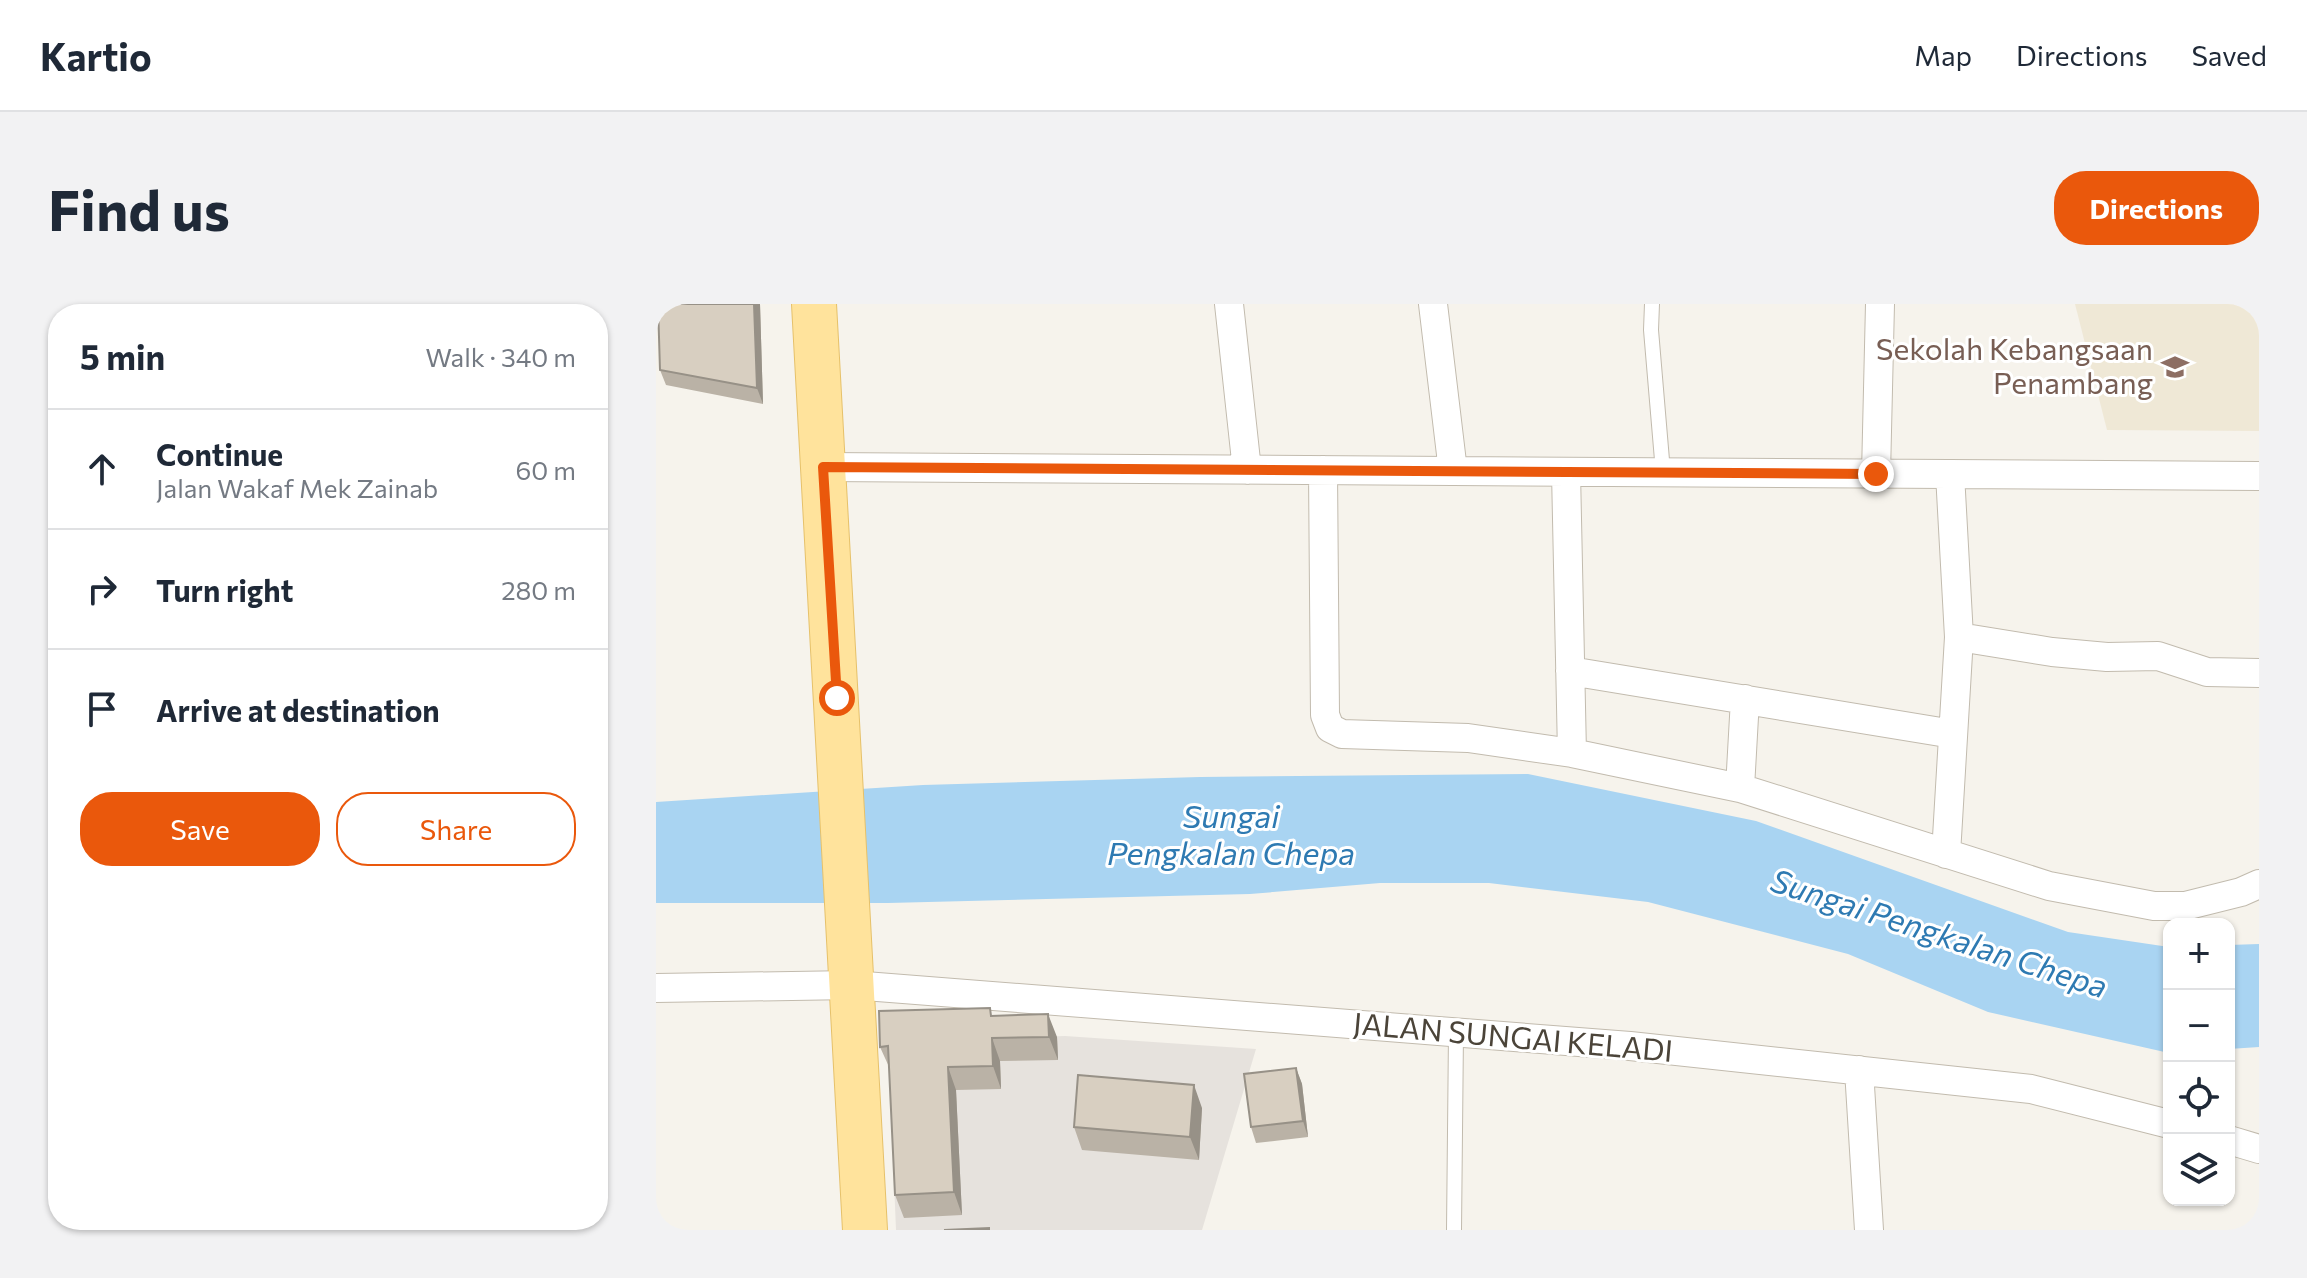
<!DOCTYPE html>
<meta charset="utf-8">
<style>
body{margin:0;font-family:Commissioner,sans-serif;background:#f2f2f3;color:#1f2937}
.controls{position:absolute;right:24px;bottom:24px;display:grid;overflow:hidden;border-radius:16px;box-shadow:0 2px 6px #0004}
.controls button{width:72px;height:72px;display:grid;place-items:center;padding:0;border:0;border-bottom:2px solid #e0e1e3;background:#fff;color:#1f2937;font:40px sans-serif}
.stop{position:absolute;width:24px;height:24px;margin:-18px;border:6px solid #ea580c;border-radius:50%;background:#fff}
.stop.end{background:#ea580c;border-color:#fff;box-shadow:0 2px 8px #0008}
.list{margin:0;padding:0;list-style:none}
h2{display:flex;justify-content:space-between;align-items:center;height:104px;margin:0;padding:0 32px;font-size:34px}
h2 small{font-size:26px;font-weight:400;color:#747a83}
.list li{display:grid;grid-template-columns:52px 1fr auto;gap:24px;align-items:center;box-sizing:border-box;height:120px;padding:0 32px;border-top:2px solid #e0e1e3}
.list b{display:block;font-size:30px;white-space:nowrap}
.list p{margin:0;font-size:26px;white-space:nowrap;color:#747a83}
.list em{font-size:26px;font-style:normal;color:#747a83}
.actions{display:flex;gap:16px;padding:24px 32px}
.actions a{flex:1;padding:18px 0;border:2px solid #ea580c;border-radius:32px;text-align:center;font-size:28px;color:#ea580c}
.actions .main{background:#ea580c;color:#fff}
.icon{flex:none;width:44px;height:44px;fill:none;stroke:currentColor;stroke-width:2;stroke-linecap:round;stroke-linejoin:round}
.map{position:relative;flex:none;width:1603px;height:926px;overflow:hidden;border-radius:32px}
header{display:flex;align-items:center;gap:48px;box-sizing:border-box;height:112px;padding:0 40px;background:#fff;border-bottom:2px solid #e0e1e3}
header strong{font-size:38px}
nav{display:flex;gap:44px;margin-inline-start:auto;font-size:28px}
.intro{display:flex;align-items:center;justify-content:space-between;box-sizing:border-box;height:192px;padding:0 48px}
h1{margin:0;font-size:56px}
.button{padding:20px 36px;border-radius:32px;background:#ea580c;color:#fff;font-size:28px;font-weight:700}
main{display:flex;gap:48px;padding:0 48px}
aside{flex:1;background:#fff;border-radius:32px;box-shadow:0 2px 6px #0004}
.map>svg:first-child{display:block}
</style>
<header>
<strong>Kartio</strong>
<nav><a>Map</a><a>Directions</a><a>Saved</a></nav>
</header>
<div class="intro"><h1>Find us</h1><a class="button">Directions</a></div>
<main>
<aside>
<h2>5 min<small>Walk · 340 m</small></h2>
<ul class="list">
<li><svg class="icon" aria-label="ahead" viewBox="0 0 24 24"><path d="M12 20V5M6 11l6-6 6 6"/></svg><div><b>Continue</b><p>Jalan Wakaf Mek Zainab</p></div><em>60 m</em></li>
<li><svg class="icon" aria-label="right" viewBox="0 0 24 24"><path d="M7 20v-9h11M14 6l5 5-5 5"/></svg><div><b>Turn right</b></div><em>280 m</em></li>
<li><svg class="icon" aria-label="arrive" viewBox="0 0 24 24"><path d="M6 21V4h12l-3 4 3 4H6"/></svg><div><b>Arrive at destination</b></div></li>
</ul>
<div class="actions"><a class="main">Save</a><a>Share</a></div>
</aside>
<div class="map">
<svg width="1603" height="926" viewBox="0 0 1603 926">
<rect width="100%" height="100%" fill="#f6f3ec"/>
<path fill="#e6e2dd" d="M232 730 344 734 409 732 600 745 546 926H240Z"/>
<path fill="#efe8d6" d="M1419 0H1603V127L1451 126Z"/>
<path fill="#a9d4f2" d="M872 470 1100 517 1412 628 1513 643V749L1332 708 1192 650 992 598 833 579H724L594 590 232 599H0V498L267 481 544 473Z
M1603 640V743L1573 745V641Z"/>
<g fill="none" stroke-linecap="round" stroke-linejoin="round">
<g stroke="#c2bbae" stroke-width="16">
<path id="service" d="M996 0 995 26 1007 168
M798 926 800 729"/>
</g>
<g stroke="#c2bbae" stroke-width="30">
<path id="minor" d="M573 0 591 166
M777 0 797 167
M167 163 1603 172
M667 166 669 411 674 424 686 430 812 434 916 449 1084 484 1393 582 1498 602H1529L1585 588 1603 580
M910 168 916 449
M1220 170 1224 0
M1303 333 1396 348 1451 353 1502 352 1551 368 1603 369
M914 367 1297 430
M1084 484 1089 395
M1290 550 1303 333 1294 170
M0 684 196 681 974 742 1375 785 1513 820
M1203 766 1213 926
M1573 836 1603 845"/>
</g>
<g stroke="#e6c16a" stroke-width="46">
<path id="primary" d="M158 0 209 926"/>
</g>
<use href="#service" stroke="#fff" stroke-width="14"/>
<use href="#minor" stroke="#fff" stroke-width="28"/>
<use href="#primary" stroke="#ffe39c" stroke-width="44"/>
</g>
<path fill="#bab2a6" d="M104 0 107 100 10 81 4 66Z
M337 712 401 733 402 756 344 757 345 785 300 786 306 911 248 914 239 891 234 765 224 743Z
M640 764 646 780 652 833 600 839 595 823Z
M546 804 543 856 426 846 418 823Z"/>
<path fill="#979187" d="M98 0H104L107 100 101 84Z
M392 710 401 733 402 756 393 733Z
M336 734 344 757 345 785 337 762Z
M292 763 300 786 306 911 298 888Z
M640 764 646 780 652 833 647 817Z
M538 781 546 804 543 856 534 833Z"/>
<path fill="#d8cfc1" stroke="#979187" stroke-width="2" d="M2 0H98L101 84 4 66Z
M334 704 335 712 392 710 393 733 336 734 337 762 292 763 298 888 239 891 232 742 224 743 223 707Z
M640 764 647 817 595 823 588 770Z
M422 771 538 781 534 833 418 823Z
M333 924V926H288Z"/>
<g fill="none" stroke-linecap="round" stroke-linejoin="round">
<path stroke="#ea580c" stroke-width="10" d="M181 394 167 163 1220 170"/>
</g>
<defs>
<g id="school-bare" transform="scale(2.16)"><path d="M0-5L7-2L0 1L-7-2ZM-4 1L0 2.5L4 1V4Q0 6-4 4Z" fill="#8d6e63" stroke="#fff" stroke-width="2.5" paint-order="stroke"/></g>
</defs>
<g fill-rule="evenodd">
<use href="#school-bare" x="1519" y="63"/>
</g>
<g text-anchor="middle" stroke-width="6" stroke-linejoin="round" paint-order="stroke">
<g font-size="30" fill="#785e54" stroke="#fff" text-anchor="end">
<text x="1497" y="56">Sekolah Kebangsaan<tspan x="1497" dy="34">Penambang</tspan></text>
</g>
<g font-size="30" fill="#4b4439" stroke="#fff">
<text transform="translate(857 734) rotate(5)" y="10">JALAN SUNGAI KELADI</text>
</g>
<g font-size="32" font-style="italic" fill="#2e7ab2" stroke="#fff">
<text x="575" y="524">Sungai<tspan x="575" dy="37">Pengkalan Chepa</tspan></text>
<text transform="translate(1283 630) rotate(18)" y="11">Sungai Pengkalan Chepa</text>
</g>
</g>
</svg>
<div class="controls">
<button>+</button>
<button>−</button>
<button><svg class="icon" aria-label="locate" viewBox="0 0 24 24"><circle cx="12" cy="12" r="6"/><path d="M12 2v4M12 18v4M2 12h4M18 12h4"/></svg></button>
<button><svg class="icon" aria-label="layers" viewBox="0 0 24 24"><path d="M12 4l9 5-9 5-9-5zM3 14l9 5 9-5"/></svg></button>
</div>
<div class="stop" style="left:181px;top:394px"></div>
<div class="stop end" style="left:1220px;top:170px"></div>
</div>
</main>
